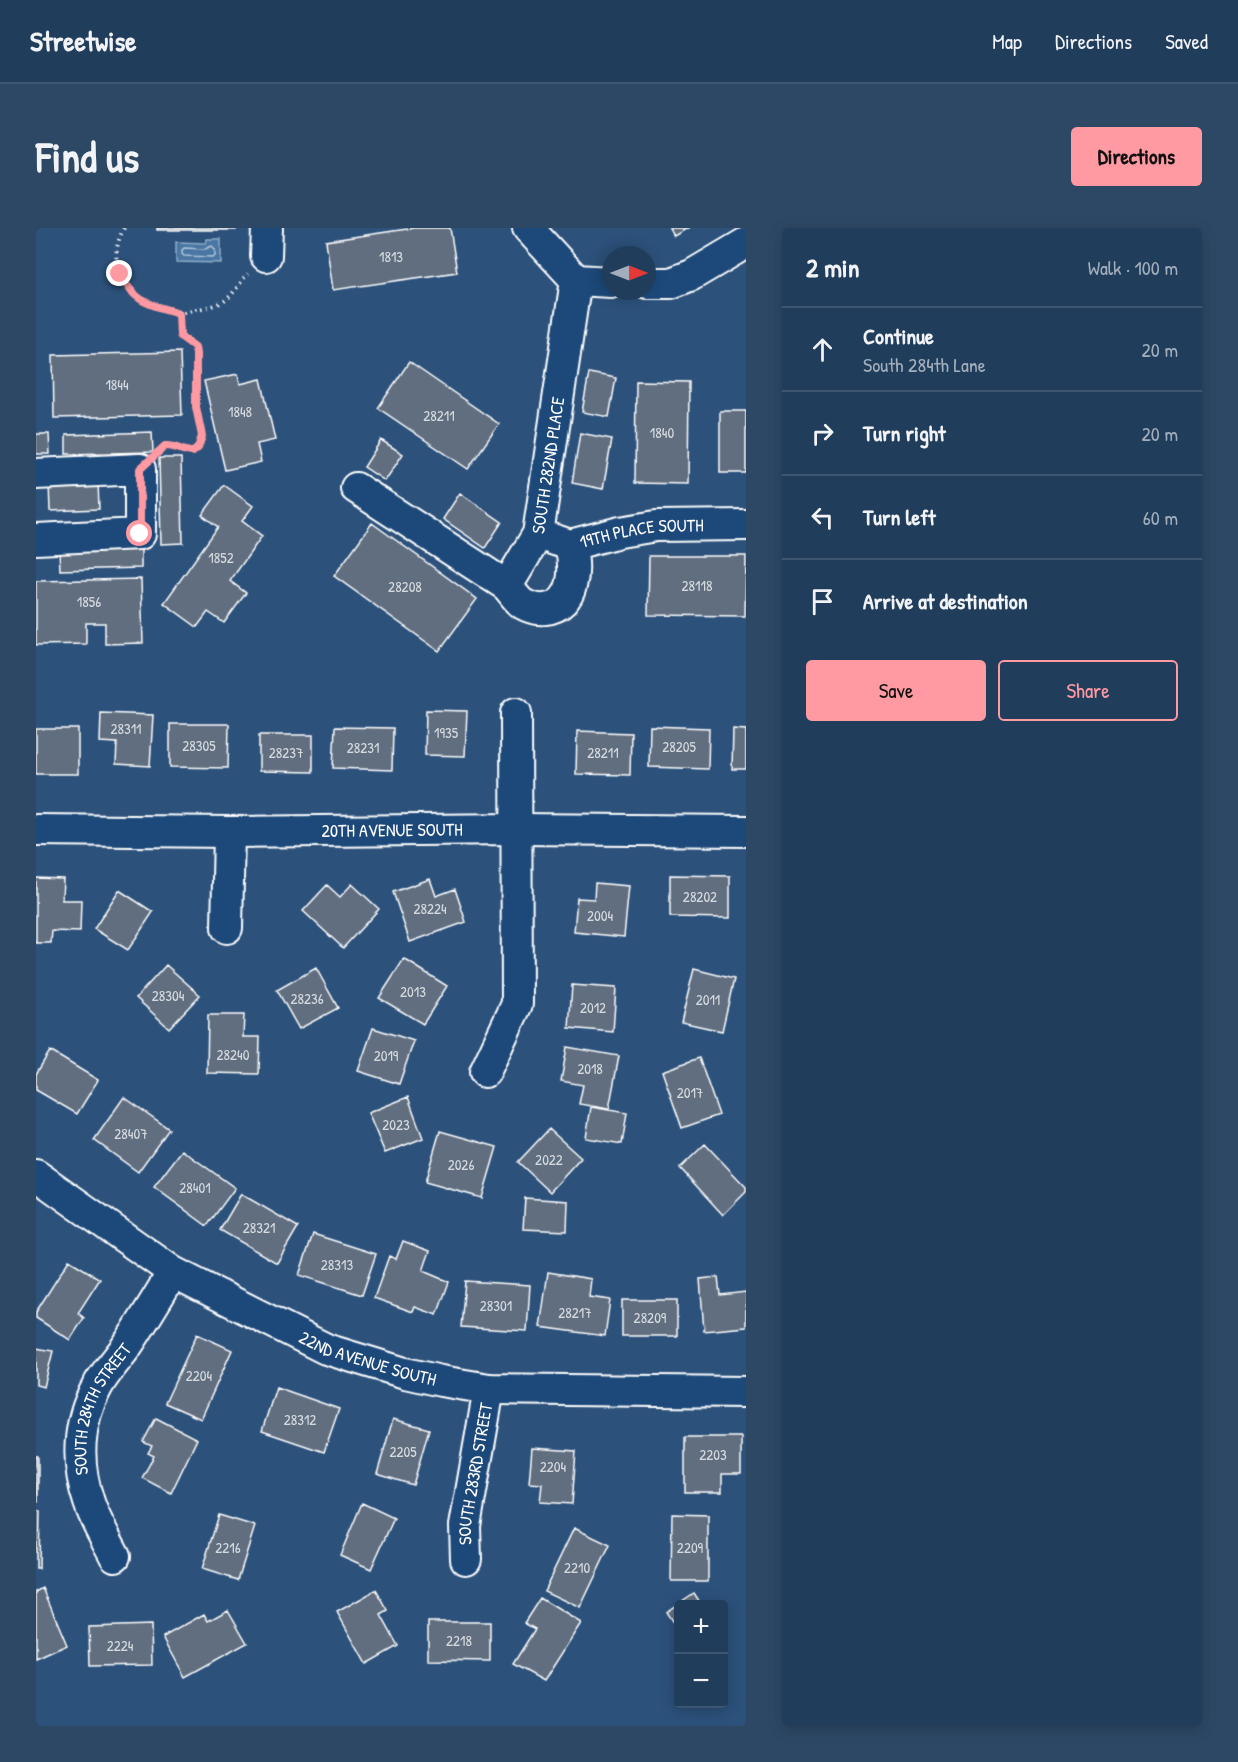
<!DOCTYPE html>
<meta charset="utf-8">
<style>
body{margin:0;font-family:"Patrick Hand",sans-serif;background:#2d4865;color:#f1f3f6}
.controls{position:absolute;right:18px;bottom:18px;display:grid;overflow:hidden;border-radius:6px;box-shadow:0 3px 15px #0003}
.controls button{width:54px;height:54px;display:grid;place-items:center;padding:0;border:0;border-bottom:2px solid #3e5672;background:#213d5c;color:#f1f3f6;font:30px sans-serif}
.compass{position:absolute;left:566px;top:18px;width:54px;height:54px;border-radius:50%;background:#213d5c;box-shadow:0 3px 15px #0003;rotate:90deg}
.stop{position:absolute;width:18px;height:18px;margin:-14px;border:4px solid #ff9aa2;border-radius:50%;background:#fff}
.stop.end{background:#ff9aa2;border-color:#fff;box-shadow:0 2px 6px #0008}
.list{margin:0;padding:0;list-style:none}
h2{display:flex;justify-content:space-between;align-items:center;height:78px;margin:0;padding:0 24px;font-size:26px}
h2 small{font-size:20px;font-weight:400;color:#a2aebb}
.list li{display:grid;grid-template-columns:39px 1fr auto;gap:18px;align-items:center;box-sizing:border-box;height:84px;padding:0 24px;border-top:2px solid #3e5672}
.list b{display:block;font-size:22px;white-space:nowrap}
.list p{margin:0;font-size:20px;white-space:nowrap;color:#a2aebb}
.list em{font-size:20px;font-style:normal;color:#a2aebb}
.actions{display:flex;gap:12px;padding:18px 24px}
.actions a{flex:1;padding:14px 0;border:2px solid #ff9aa2;border-radius:6px;text-align:center;font-size:21px;color:#ff9aa2}
.actions .main{background:#ff9aa2;color:#111}
.icon{flex:none;width:33px;height:33px;fill:none;stroke:currentColor;stroke-width:2;stroke-linecap:round;stroke-linejoin:round}
.map{position:relative;flex:none;width:710px;height:1498px;overflow:hidden;border-radius:6px}
header{display:flex;align-items:center;gap:36px;box-sizing:border-box;height:84px;padding:0 30px;background:#213d5c;border-bottom:2px solid #3e5672}
header strong{font-size:28px}
nav{display:flex;gap:33px;margin-inline-start:auto;font-size:21px}
.intro{display:flex;align-items:center;justify-content:space-between;box-sizing:border-box;height:144px;padding:0 36px}
h1{margin:0;font-size:42px}
.button{padding:15px 27px;border-radius:6px;background:#ff9aa2;color:#111;font-size:21px;font-weight:700}
main{display:flex;gap:36px;padding:0 36px}
aside{flex:1;background:#213d5c;border-radius:6px;box-shadow:0 3px 15px #0003}
.map>svg:first-child{display:block}
</style>
<header>
<strong>Streetwise</strong>
<nav><a>Map</a><a>Directions</a><a>Saved</a></nav>
</header>
<div class="intro"><h1>Find us</h1><a class="button">Directions</a></div>
<main>
<div class="map">
<svg width="710" height="1498" viewBox="0 0 710 1498">
<rect width="100%" height="100%" fill="#2c517b"/>
<filter id="ink" filterUnits="userSpaceOnUse"><feTurbulence type="fractalNoise" baseFrequency=".0167" numOctaves="2"/><feDisplacementMap in="SourceGraphic" scale="12" xChannelSelector="R" yChannelSelector="G"/><feConvolveMatrix kernelMatrix="1 2 1 2 8 2 1 2 1" color-interpolation-filters="sRGB"/></filter>
<g filter="url(#ink)">
<path fill="#4876a3" stroke="#91adc8" stroke-width="1.5" d="M171 11H185V35L140 34V14L170 15Z"/>
<g fill="none" stroke-linecap="round" stroke-linejoin="round">
<path stroke="#b6c8da" stroke-width="1.5" d="M176 18 179 21V27L177 29 148 28 146 26V22L148 20 169 21Z"/>
</g>
<path fill="#606e80" stroke="#fff" stroke-width="1.5" d="M121 0H200V2H121Z
M378 0H414L421 44 297 62 290 13Z
M633 0H652L638 8Z
M144 124 146 187 18 190 17 127Z
M373 134 463 196 432 241 342 180Z
M553 145 580 150 573 189 546 184Z
M202 146 204 156 225 151 239 212 221 216 225 234 189 242 168 153Z
M600 153 653 154 652 256 599 255Z
M684 183H710V245H684Z
M116 204 117 224 30 226V207Z
M544 205 576 211 567 261 536 255Z
M0 206H13L14 226H0Z
M345 212 367 226 349 253 328 239Z
M123 230H145L147 315 125 316Z
M62 253 63 281 14 283 13 255Z
M188 257 217 278 206 293 226 308 194 353 210 365 188 395 172 384 161 399 128 375 182 299 166 287Z
M424 265 466 294 449 320 407 291Z
M336 295 441 371 403 423 298 348Z
M105 319V340L24 342 23 321Z
M613 328H710L709 388 612 387Z
M105 351 107 415 69 416V395H50V416L0 417V353Z
M390 482 431 483 429 528 389 527Z
M65 485 117 487 114 538 80 536 81 515 64 514Z
M134 496H193L192 540 134 539Z
M614 498 673 500 672 541 613 539Z
M299 499 357 500 356 542 297 540Z
M0 501H42V546H0Z
M697 501 710 502V541H696Z
M541 503 595 505 594 547 540 546Z
M223 507H277V544L223 543Z
M634 647 694 648V690L634 689Z
M0 650 27 651 26 672H45L44 704 16 703 15 715H0Z
M394 651 400 668 419 661 430 694 374 714 357 664Z
M559 655 593 658 588 709 538 704 541 670 558 671Z
M316 656 343 681 307 720 267 683 291 657 304 669Z
M83 662 117 684 92 722 58 701Z
M368 731 411 758 387 796 343 770Z
M130 737 164 767 133 800 100 770Z
M280 740 302 780 263 801 241 762Z
M658 741 698 751 686 803 645 794Z
M536 757 580 760 577 804 533 800Z
M172 787H208L207 809H224L223 846 171 845Z
M337 800 378 813 363 856 322 843Z
M531 819 583 828 573 881 543 876 547 857 525 853Z
M14 823 62 852 41 886 0 862V846Z
M663 830 683 887 646 900 626 843Z
M88 869 133 901 102 944 58 912Z
M372 869 387 910 349 925 332 885Z
M555 879 591 885 586 916 550 910Z
M513 901 545 930 514 964 482 934Z
M404 903 461 919 446 970 389 954Z
M669 916 710 959V964L687 987 644 940Z
M146 922 199 960 171 998 118 959Z
M205 966 262 999 241 1035 184 1002Z
M489 970 532 973 531 1003 487 1001Z
M277 1006 340 1026 326 1067 263 1047Z
M367 1013 394 1023 387 1043 413 1054 401 1087 379 1079 377 1084 338 1070 353 1028 360 1031Z
M33 1032 64 1051 42 1085 48 1090 34 1112 0 1090V1084Z
M512 1044 555 1051 553 1069 574 1072 569 1108 504 1099Z
M682 1049 684 1067 710 1064V1099L668 1103 664 1051Z
M429 1053 494 1057 491 1103 425 1099Z
M586 1072H641V1108H586Z
M161 1106 196 1122 165 1191 129 1175Z
M0 1120 17 1123 8 1159 0 1157Z
M240 1159 303 1181 288 1224 226 1203Z
M120 1190 161 1211 135 1265 106 1250 118 1228 112 1225 116 1218 107 1214Z
M357 1191 393 1201 377 1257 341 1246Z
M649 1209H705V1246H686V1264H649Z
M496 1220 540 1223 536 1276 504 1274 506 1256 493 1255Z
M0 1228H2V1274H0Z
M326 1275 358 1290 335 1341 304 1327Z
M0 1283H4L3 1341H0Z
M636 1286 672 1287V1353H635Z
M183 1287 219 1298 202 1352 166 1341Z
M538 1300 574 1317 544 1380 508 1363Z
M7 1360 31 1417 0 1431V1364Z
M340 1362 352 1383 345 1387 362 1418 330 1436 301 1384Z
M658 1365 665 1376H642V1402L630 1384Z
M504 1370 545 1395 508 1453 477 1436 499 1401 488 1395Z
M192 1382 211 1415 149 1449 127 1409 168 1386 172 1393Z
M392 1394H454V1433L392 1432Z
M115 1397 116 1437 54 1438 53 1399Z"/>
<g fill="none" stroke-linecap="round" stroke-linejoin="round">
<g stroke="#fff" stroke-width="34">
<g id="minor">
<path d="M230 28 231 0"/>
<path d="M540 52 575 54"/>
<path d="M611 55H635L656 47 710 15"/>
<path d="M0 246 104 241V306L0 311"/>
<path d="M320 260 471 358C476 364 481 372 487 376 494 380 501 382 509 381 540 378 540 340 534 317"/>
<path id="s1" d="M516 311 534 317 584 304 620 298 710 297"/>
<path id="s2" d="M471 358 502 306 540 52 492 0"/>
<path id="s3" d="M0 602 193 604 481 601 710 603"/>
<path d="M191 700 193 604"/>
<path d="M449 844 481 776 480 485"/>
<path id="s4" d="M0 947 137 1044 290 1121 369 1145 405 1153 453 1161 710 1164"/>
<path id="s5" d="M79 1328C70 1310 59 1293 53 1274 40 1236 41 1195 61 1159 69 1144 81 1132 91 1118 107 1094 122 1069 137 1044"/>
<path id="s6" d="M430 1331 429 1298 453 1161"/>
</g>
</g>
<path stroke="#fff" stroke-width="4" stroke-dasharray="1.5 4.5" stroke-linecap="butt" d="M88 0C67 39 92 75 133 82 136 83 139 84 142 84 147 85 155 82 160 81 170 80 184 77 191 71 199 64 205 53 212 46
M121 224C135 210 142 224 157 224L162 220 166 208 160 179V126L159 119 144 108 143 85"/>
<use href="#minor" stroke="#1f4a7a" stroke-width="30"/>
</g>
</g>
<g fill="none" stroke-linecap="round" stroke-linejoin="round" filter="url(#ink)">
<path stroke="#ff9aa2" stroke-width="8" d="M84 46C100 76 113 76 143 85L144 108 159 119 160 126V179L166 208 162 220 157 224C147 224 139 217 129 218L104 241V306"/>
</g>
<g text-anchor="middle" stroke-width="6" stroke-linejoin="round" paint-order="stroke">
<g font-size="15" fill="#d7dbdf">
<text x="355" y="34">1813</text>
<text x="81" y="162">1844</text>
<text x="204" y="189">1848</text>
<text x="403" y="193">28211</text>
<text x="626" y="210">1840</text>
<text x="185" y="335">1852</text>
<text x="661" y="363">28118</text>
<text x="369" y="364">28208</text>
<text x="53" y="379">1856</text>
<text x="90" y="506">28311</text>
<text x="410" y="510">1935</text>
<text x="163" y="523">28305</text>
<text x="643" y="524">28205</text>
<text x="327" y="525">28231</text>
<text x="250" y="530">28237</text>
<text x="567" y="530">28211</text>
<text x="664" y="674">28202</text>
<text x="394" y="686">28224</text>
<text x="564" y="693">2004</text>
<text x="377" y="769">2013</text>
<text x="132" y="773">28304</text>
<text x="271" y="776">28236</text>
<text x="672" y="777">2011</text>
<text x="557" y="785">2012</text>
<text x="197" y="832">28240</text>
<text x="350" y="833">2019</text>
<text x="554" y="846">2018</text>
<text x="654" y="870">2017</text>
<text x="360" y="902">2023</text>
<text x="95" y="911">28407</text>
<text x="513" y="937">2022</text>
<text x="425" y="942">2026</text>
<text x="159" y="965">28401</text>
<text x="223" y="1005">28321</text>
<text x="301" y="1042">28313</text>
<text x="460" y="1083">28301</text>
<text x="539" y="1090">28217</text>
<text x="614" y="1095">28209</text>
<text x="163" y="1153">2204</text>
<text x="264" y="1197">28312</text>
<text x="367" y="1229">2205</text>
<text x="677" y="1232">2203</text>
<text x="517" y="1244">2204</text>
<text x="192" y="1325">2216</text>
<text x="654" y="1325">2209</text>
<text x="541" y="1345">2210</text>
<text x="423" y="1418">2218</text>
<text x="84" y="1423">2224</text>
</g>
<g font-size="18" fill="#fff" stroke="#1f4a7a">
<text dy="6" stroke="none"><textPath href="#s2" startOffset="130">SOUTH 282ND PLACE</textPath></text>
<text dy="6" stroke="none"><textPath href="#s1" startOffset="92">19TH PLACE SOUTH</textPath></text>
<text dy="6" stroke="none"><textPath href="#s3" startOffset="356">20TH AVENUE SOUTH</textPath></text>
<text dy="6" stroke="none"><textPath href="#s4" startOffset="382">22ND AVENUE SOUTH</textPath></text>
<text dy="6" stroke="none"><textPath href="#s5" startOffset="159">SOUTH 284TH STREET</textPath></text>
<text dy="6" stroke="none"><textPath href="#s6" startOffset="86">SOUTH 283RD STREET</textPath></text>
</g>
</g>
</svg>
<div class="controls">
<button>+</button>
<button>−</button>
</div>
<svg class="compass" viewBox="-18 -18 36 36"><path d="M0-13l5 13h-10z" fill="#e53935"/><path d="M0 13l5-13h-10z" fill="#a2aebb"/></svg>
<div class="stop" style="left:104px;top:306px"></div>
<div class="stop end" style="left:84px;top:46px"></div>
</div>
<aside>
<h2>2 min<small>Walk · 100 m</small></h2>
<ul class="list">
<li><svg class="icon" aria-label="ahead" viewBox="0 0 24 24"><path d="M12 20V5M6 11l6-6 6 6"/></svg><div><b>Continue</b><p>South 284th Lane</p></div><em>20 m</em></li>
<li><svg class="icon" aria-label="right" viewBox="0 0 24 24"><path d="M7 20v-9h11M14 6l5 5-5 5"/></svg><div><b>Turn right</b></div><em>20 m</em></li>
<li><svg class="icon" aria-label="left" viewBox="0 0 24 24"><path d="M17 20v-9H6M10 6l-5 5 5 5"/></svg><div><b>Turn left</b></div><em>60 m</em></li>
<li><svg class="icon" aria-label="arrive" viewBox="0 0 24 24"><path d="M6 21V4h12l-3 4 3 4H6"/></svg><div><b>Arrive at destination</b></div></li>
</ul>
<div class="actions"><a class="main">Save</a><a>Share</a></div>
</aside>
</main>
